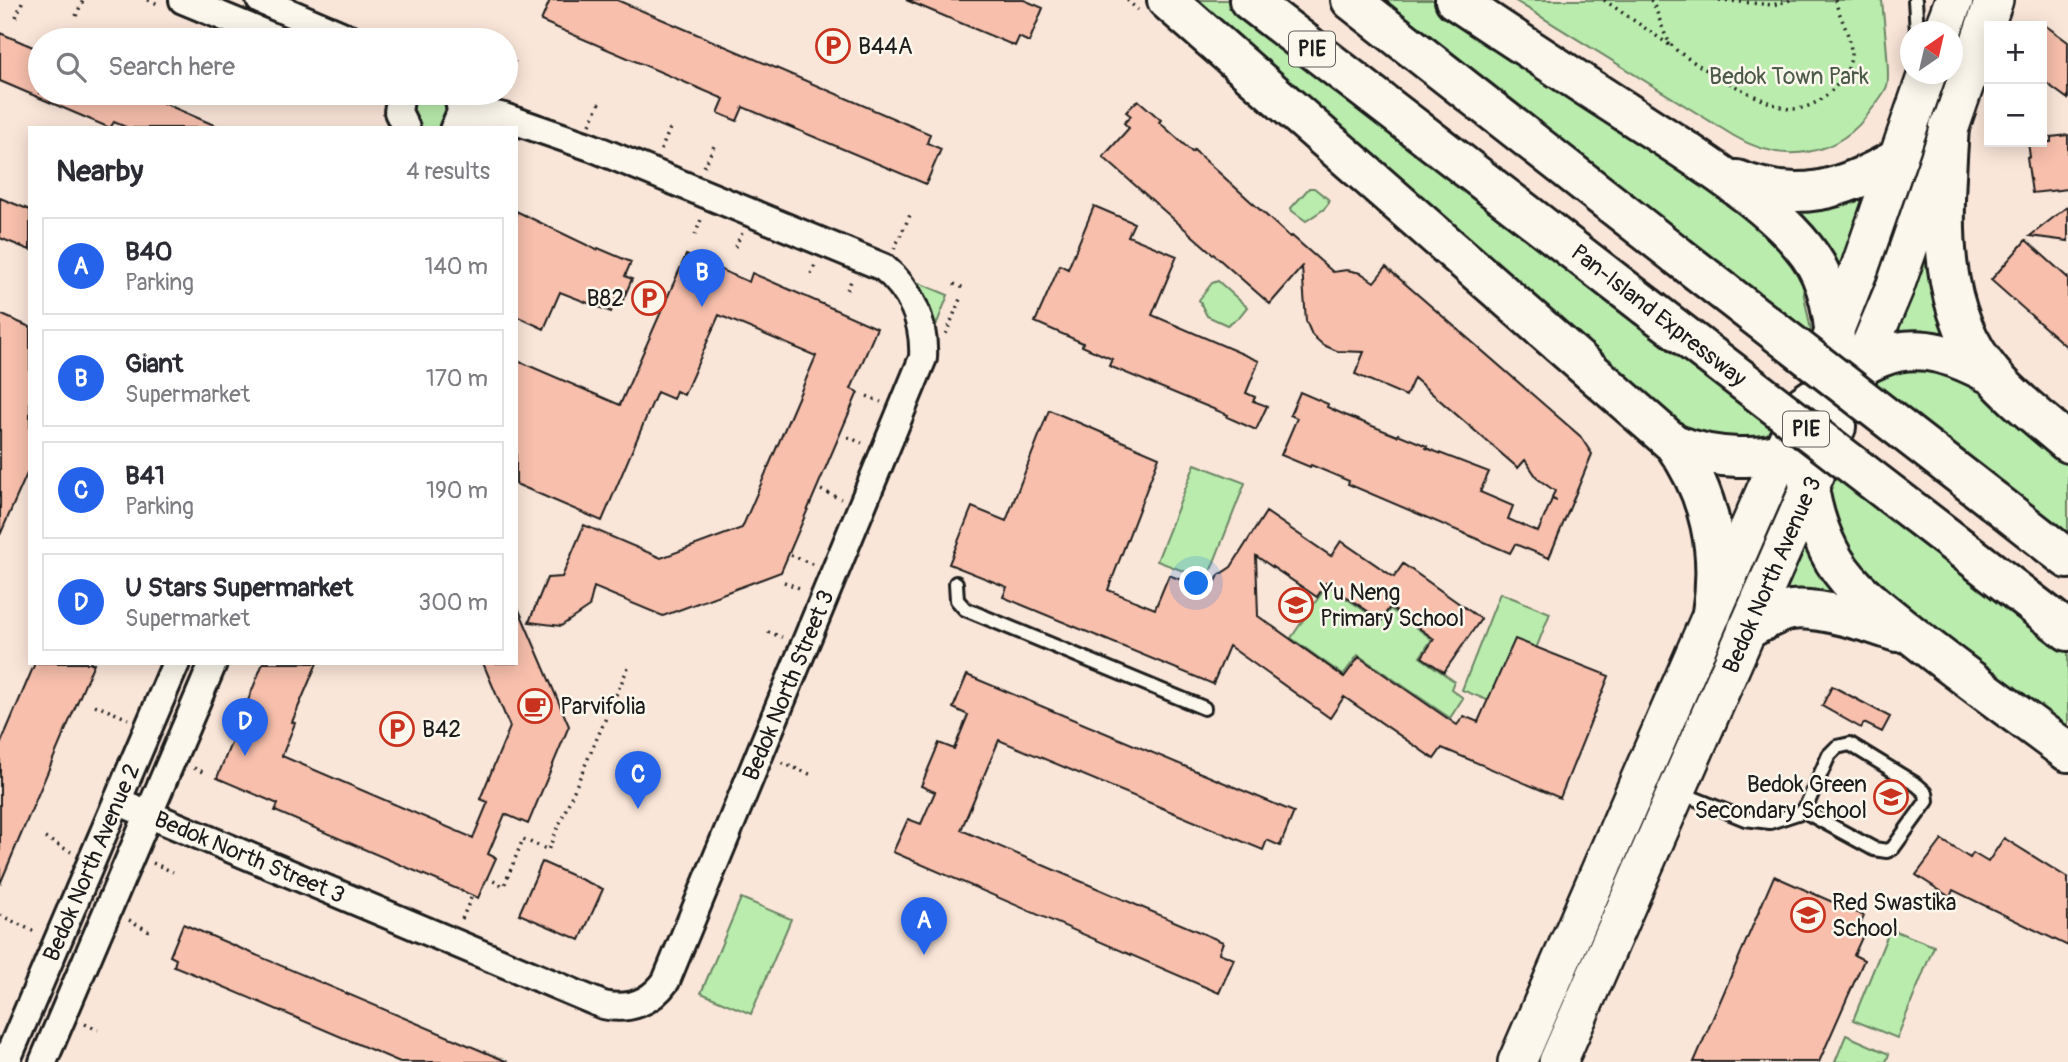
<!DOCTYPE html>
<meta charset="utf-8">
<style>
body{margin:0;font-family:Pangolin,sans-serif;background:#f2f2f3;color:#2b2b33}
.controls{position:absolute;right:21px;top:21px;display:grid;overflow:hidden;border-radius:0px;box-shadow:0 4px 18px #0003}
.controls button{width:63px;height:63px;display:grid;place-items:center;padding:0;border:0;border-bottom:2px solid #e1e1e2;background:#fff;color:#2b2b33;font:35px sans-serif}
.compass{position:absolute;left:1900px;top:21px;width:63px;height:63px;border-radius:50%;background:#fff;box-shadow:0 4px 18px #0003;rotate:34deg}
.you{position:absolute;left:1197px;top:584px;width:24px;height:24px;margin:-18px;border:5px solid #fff;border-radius:50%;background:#1a73e8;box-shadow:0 0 0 10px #1a73e833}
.badge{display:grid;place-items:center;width:46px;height:46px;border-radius:50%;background:#2563eb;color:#fff;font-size:23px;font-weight:700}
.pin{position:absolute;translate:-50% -58px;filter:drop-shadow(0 2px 4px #0008)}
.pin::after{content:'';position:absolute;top:37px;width:24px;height:21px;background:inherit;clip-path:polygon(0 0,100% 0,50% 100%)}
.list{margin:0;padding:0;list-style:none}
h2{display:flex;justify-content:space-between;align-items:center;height:91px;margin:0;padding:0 28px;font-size:30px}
h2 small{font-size:23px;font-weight:400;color:#7c7c81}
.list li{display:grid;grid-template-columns:46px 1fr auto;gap:21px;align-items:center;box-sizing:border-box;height:98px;margin:0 14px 14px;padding:0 14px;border:2px solid #e1e1e2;border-radius:0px}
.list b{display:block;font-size:26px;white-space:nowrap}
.list p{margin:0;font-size:23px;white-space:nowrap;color:#7c7c81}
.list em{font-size:23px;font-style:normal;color:#7c7c81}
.icon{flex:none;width:38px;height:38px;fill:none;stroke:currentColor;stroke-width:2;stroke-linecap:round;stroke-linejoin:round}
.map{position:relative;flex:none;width:2068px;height:1062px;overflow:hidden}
.search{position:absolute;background:#fff;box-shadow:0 4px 18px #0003;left:28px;top:28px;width:490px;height:77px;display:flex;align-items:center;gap:18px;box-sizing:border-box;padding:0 24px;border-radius:38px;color:#7c7c81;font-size:26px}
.panel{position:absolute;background:#fff;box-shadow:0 4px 18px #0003;left:28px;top:126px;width:490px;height:539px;border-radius:0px}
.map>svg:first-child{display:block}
</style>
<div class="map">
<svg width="2068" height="1062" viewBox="0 0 2068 1062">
<rect width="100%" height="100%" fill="#fae6d9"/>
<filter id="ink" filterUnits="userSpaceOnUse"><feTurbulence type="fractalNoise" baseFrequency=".0143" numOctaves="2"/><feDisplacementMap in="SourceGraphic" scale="14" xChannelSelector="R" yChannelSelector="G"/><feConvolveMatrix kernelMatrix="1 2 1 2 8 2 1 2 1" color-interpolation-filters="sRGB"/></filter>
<g filter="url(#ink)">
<path fill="#b9ecad" stroke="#6a8464" stroke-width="2" d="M1167 0H1249L1779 409 1758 456 1703 452Z
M1348 0H1454L1719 174 1867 176 1860 267 1820 273 1803 291 1812 335 1804 353Z
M1514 0H1882C1883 15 1891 76 1887 86 1884 94 1877 102 1872 109 1838 158 1783 165 1734 136Z
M401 93H458L454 128H406Z
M1948 132 1952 300 2068 442V558L1867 402 1890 351Z
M1309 188H1314L1328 199 1329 203 1324 209 1306 221 1292 211 1291 208Z
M885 269 948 295 924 356Z
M1218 281 1247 307 1239 317 1227 325 1207 316 1199 300 1212 283Z
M1842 457 2068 633V749L1921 642 1769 617Z
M1195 464 1245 483 1207 580 1157 561Z
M1327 585 1381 622 1390 609 1432 639 1420 657 1454 681 1451 689 1463 698 1450 718 1358 655 1343 675 1291 638Z
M1500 593 1550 613 1512 710 1462 690Z
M741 898 791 919 751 1014 701 993Z
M1890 929 1934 946 1897 1038 1853 1020Z
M1846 1035 1889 1054 1886 1062H1835Z"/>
<path fill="#f7bfac" stroke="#1c1c1c" stroke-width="2" d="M550 0H617L930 134 927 143 941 149 926 184 743 107 737 121 718 113 724 99 541 21Z
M906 0H1024L1043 8 1029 42 1019 37 1015 46Z
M2042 23 2068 42V99L2042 80Z
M0 33 40 50V93H140L221 128H128L114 122 110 128 0 81Z
M1138 100 1161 120 1159 122 1178 139 1192 152 1194 150 1290 237 1292 236 1333 272 1347 270 1361 273 1374 282 1386 267 1580 436 1592 454 1549 558 1515 544 1510 553 1348 484 1349 481 1311 465 1310 467 1281 455 1297 418 1290 415 1300 392 1328 404 1327 407 1345 415 1397 436 1398 434 1427 446 1426 448 1489 472 1480 492 1513 506 1508 519 1538 532 1552 499 1557 501 1552 497 1555 491 1538 479 1525 460 1518 468 1414 378 1406 396 1355 374 1364 352 1337 351 1323 345 1312 335 1306 321 1302 267 1270 304 1103 157 1129 128 1124 123 1131 116 1126 112Z
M2068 135V189L2032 193 2027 158 2030 157 2028 142H2051V137Z
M0 198 30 210V250L0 238Z
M1094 206 1134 223 1128 236 1177 256 1152 315 1259 361 1246 393 1255 397 1253 401 1267 406 1256 430 1227 417 1228 415 1109 366 1112 359 1082 346 1083 343 1035 322 1060 265 1068 269Z
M2068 206V241L2030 236Z
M516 211 597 250 598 248 631 262 625 276 632 279 623 300 617 297 611 312 560 292 544 329 516 316Z
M2026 240 2068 278V348L1991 280Z
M686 255 749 282 752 273 877 328 851 389 858 392 781 572 663 616 594 587 589 607 561 626 529 622 547 578 562 577 584 525 661 558 742 528 816 356 719 315 684 395 676 391 673 399 657 392 602 521 516 484V360L620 405Z
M0 314 30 327V467L0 535Z
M1049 410 1159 457 1108 590 1155 609 1169 575 1211 592 1219 575 1231 567 1266 512 1331 556 1341 541 1394 577 1403 564 1481 619 1444 672 1422 657 1434 639 1390 607 1381 620 1326 583 1317 597 1256 556 1258 616 1344 677 1359 657 1457 725 1464 716 1478 722 1515 639 1609 676 1560 798 1442 748 1434 759 1344 697 1330 718 1229 646 1213 684 1003 597 1007 587 949 564 972 507 1006 521Z
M516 603 569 726 528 824 505 814 488 854 496 858 478 898 275 811 278 804 217 778 263 663H317L292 722 295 723 282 756 473 838 488 802 480 799 510 727 483 663H516Z
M35 663H94L0 884V745Z
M967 675 1294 812 1280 846 1267 840 1263 850 999 740 961 830 1223 942 1219 953 1234 959 1219 993 893 852 908 819 921 824 935 792 921 786 939 743 954 749 968 715 953 708Z
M1832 686 1890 717 1882 732 1864 723 1861 728 1822 706Z
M2004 838 2068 878V946L1953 890 1950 897 1916 875 1942 840 1970 858 1973 853 1988 862Z
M542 862 603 889 580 940 519 914Z
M1774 876 1864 916 1858 930 1864 933 1854 955 1864 960 1819 1062H1694Z
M183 924 508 1062H400L196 975 174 966 176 959 170 956Z"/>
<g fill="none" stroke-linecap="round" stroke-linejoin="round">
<g stroke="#1c1c1c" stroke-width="18">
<path id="service" d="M1915 0 1917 32
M956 583 957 600 965 609 1204 708
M1681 793 1745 819 1770 822 1804 811 1874 849 1887 851 1893 848 1927 801 1926 793 1917 785 1850 744 1837 747 1829 755 1804 811"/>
</g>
<g stroke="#1c1c1c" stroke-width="32">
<g id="minor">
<path d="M183 0 280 40"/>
<path d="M260 0 353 40"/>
<path d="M401 93 398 112 406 128"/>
<path d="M454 128 461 112 458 93"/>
<path id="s1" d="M117 801 603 1005C629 1011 651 1002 666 981L923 358C925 322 911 290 883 267L591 147 504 117 491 114 481 115 469 118 454 128"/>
<path id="s2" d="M6 1062 176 663"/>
<path d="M43 1062 213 663"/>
</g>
</g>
<g stroke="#1c1c1c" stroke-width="42">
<g id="secondary">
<path d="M1942 32 1954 0"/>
<path d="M1830 342 1860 267 1927 74"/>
<path d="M1854 384 1895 287 1994 0"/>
<path d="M1517 1062 1793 427"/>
<path id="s3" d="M1558 1062 1816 473"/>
</g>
</g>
<g stroke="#1c1c1c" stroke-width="44">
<path id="motorway" d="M1167 0 1674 444C1710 493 1722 553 1712 613
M1249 0 1646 306
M1351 0 1678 256
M1455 0C1511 37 1567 74 1623 110 1679 147 1795 214 1821 275 1841 321 1835 378 1836 427 1825 433 1814 442 1803 446 1763 463 1712 459 1674 444
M1949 126C1944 210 1933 305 1992 374 2012 398 2044 422 2068 443
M1737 180C1798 204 1842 190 1897 159
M1992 375C1904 327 1876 355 1802 406 1804 456 1806 506 1829 551 1845 584 1875 605 1902 627 1956 671 2013 711 2068 752
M1994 501 2068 559
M1966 552 2068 631
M1747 630C1761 622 1775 613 1791 610 1817 606 1872 623 1897 632"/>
</g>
<path stroke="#1c1c1c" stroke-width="3.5" stroke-dasharray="2 5" stroke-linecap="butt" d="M148 0 161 5
M1127 0 1138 10
M1604 0 1671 46
M1651 0C1660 14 1662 36 1674 48 1689 62 1773 110 1792 109 1808 109 1823 100 1834 88 1842 80 1850 68 1851 56 1852 36 1840 19 1835 0
M1719 0 1773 5 1790 0
M76 16 83 0
M16 17 23 0
M434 40 439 29
M506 81 515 61
M366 93 377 101
M590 124 601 100
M661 150 671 126
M704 167 715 144
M695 235 702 217
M735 247 742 233
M894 249 911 213
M811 274 816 263
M954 284 964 288
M847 290 852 279
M946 334 960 299
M867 396 881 402
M848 437 862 443
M821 490 841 499
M791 555 812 564
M784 582 802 589
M768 632 782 637
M95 705 128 719
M782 763 812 775
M194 768 205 773
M45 838 71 852
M153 863 173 872
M487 878 504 886 523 839 548 850 630 663
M0 915 37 933
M462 919 471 898
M129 920 151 932
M85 1024 98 1030"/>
<use href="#service" stroke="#fbf7ec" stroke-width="12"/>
<use href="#minor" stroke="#fbf7ec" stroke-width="26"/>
<use href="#secondary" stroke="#fbf7ec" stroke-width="37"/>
<use href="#motorway" stroke="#fbf7ec" stroke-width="38"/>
<g stroke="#1c1c1c" stroke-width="44" stroke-linecap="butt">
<path id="motorway-bridge" d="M1678 256 1994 501
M1646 306 1966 552"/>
</g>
<use href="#motorway-bridge" stroke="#fbf7ec" stroke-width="38"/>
</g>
</g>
<defs>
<g id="parking-ring" transform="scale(1.75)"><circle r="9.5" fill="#fbf7ec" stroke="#c8321e" stroke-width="1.5"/><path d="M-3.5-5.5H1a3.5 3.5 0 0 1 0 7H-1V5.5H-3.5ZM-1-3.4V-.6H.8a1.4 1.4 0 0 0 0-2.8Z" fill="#c8321e"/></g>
<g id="school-ring" transform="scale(1.75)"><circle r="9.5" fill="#fbf7ec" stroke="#c8321e" stroke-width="1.5"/><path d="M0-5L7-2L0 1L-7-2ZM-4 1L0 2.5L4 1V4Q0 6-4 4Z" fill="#c8321e"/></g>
<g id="cafe-ring" transform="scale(1.75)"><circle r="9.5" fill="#fbf7ec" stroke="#c8321e" stroke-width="1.5"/><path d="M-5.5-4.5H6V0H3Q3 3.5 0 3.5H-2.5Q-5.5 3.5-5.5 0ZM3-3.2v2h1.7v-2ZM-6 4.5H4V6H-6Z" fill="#c8321e"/></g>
</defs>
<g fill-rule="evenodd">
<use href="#parking-ring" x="833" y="46"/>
<use href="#parking-ring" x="649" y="298"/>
<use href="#school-ring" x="1296" y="605"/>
<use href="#cafe-ring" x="535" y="706"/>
<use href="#parking-ring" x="397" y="729"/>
<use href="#school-ring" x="1891" y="797"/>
<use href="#school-ring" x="1808" y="915"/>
</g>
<g text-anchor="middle" stroke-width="5" stroke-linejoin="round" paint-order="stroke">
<g fill="#fbf7ec" stroke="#5f5e5a" stroke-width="2">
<rect x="1289" y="31.5" width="46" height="35" rx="5"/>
<rect x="1783" y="411.5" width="46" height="35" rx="5"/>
</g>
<g font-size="21" font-weight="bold" fill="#1c1c1c">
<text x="1312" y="56">PIE</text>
<text x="1806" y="436">PIE</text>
</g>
<g font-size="23" fill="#1c1c1c" stroke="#fbf7ec" text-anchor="start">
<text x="858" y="54">B44A</text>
<text x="624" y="306" text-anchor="end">B82</text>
<text x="1320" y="600">Yu Neng<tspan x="1320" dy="26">Primary School</tspan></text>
<text x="560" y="714">Parvifolia</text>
<text x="422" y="737">B42</text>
<text x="1867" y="792" text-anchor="end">Bedok Green<tspan x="1867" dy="26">Secondary School</tspan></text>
<text x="1832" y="910">Red Swastika<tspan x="1832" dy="26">School</tspan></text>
</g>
<g font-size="23" fill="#4b5a48" stroke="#fbf7ec">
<text x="1789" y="84">Bedok Town Park</text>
</g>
<g font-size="23" fill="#1c1c1c" stroke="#fbf7ec">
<text transform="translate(1659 315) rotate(38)" y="8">Pan-Island Expressway</text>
<text dy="8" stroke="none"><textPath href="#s3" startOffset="532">Bedok North Avenue 3</textPath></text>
<text dy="8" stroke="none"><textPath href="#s1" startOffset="919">Bedok North Street 3</textPath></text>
<text dy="8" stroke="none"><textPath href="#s1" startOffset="144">Bedok North Street 3</textPath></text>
<text dy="8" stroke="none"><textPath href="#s2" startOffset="217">Bedok North Avenue 2</textPath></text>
</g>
</g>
</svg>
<div class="controls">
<button>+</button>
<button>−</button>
</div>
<svg class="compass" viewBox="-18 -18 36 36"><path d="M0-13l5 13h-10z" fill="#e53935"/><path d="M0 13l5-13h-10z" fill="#7c7c81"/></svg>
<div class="you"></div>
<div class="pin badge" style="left:924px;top:955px">A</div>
<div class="pin badge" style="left:702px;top:307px">B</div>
<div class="pin badge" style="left:638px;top:809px">C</div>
<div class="pin badge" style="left:245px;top:756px">D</div>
<div class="search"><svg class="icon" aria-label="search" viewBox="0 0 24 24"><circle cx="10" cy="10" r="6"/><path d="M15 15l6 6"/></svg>Search here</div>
<section class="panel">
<h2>Nearby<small>4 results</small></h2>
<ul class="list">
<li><span class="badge">A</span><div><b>B40</b><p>Parking</p></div><em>140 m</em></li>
<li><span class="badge">B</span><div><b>Giant</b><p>Supermarket</p></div><em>170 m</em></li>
<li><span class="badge">C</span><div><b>B41</b><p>Parking</p></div><em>190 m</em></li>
<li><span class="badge">D</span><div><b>U Stars Supermarket</b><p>Supermarket</p></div><em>300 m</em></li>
</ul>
</section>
</div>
